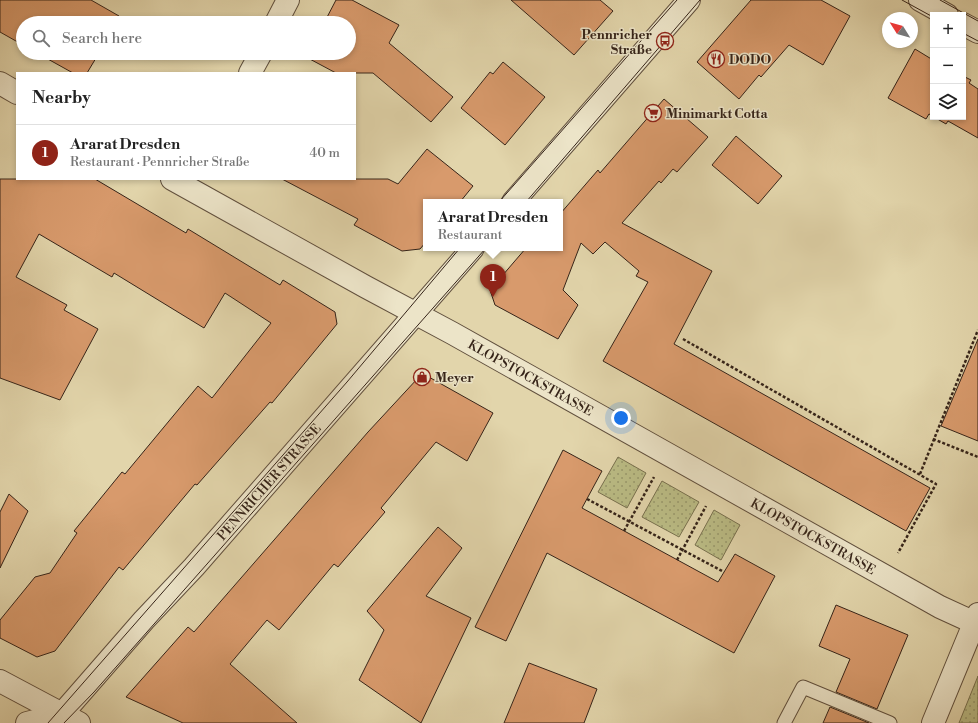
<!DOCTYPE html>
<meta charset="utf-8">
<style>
body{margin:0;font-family:"Libre Bodoni",serif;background:#f6f6f6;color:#222}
.controls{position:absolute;right:12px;top:12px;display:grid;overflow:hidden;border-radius:0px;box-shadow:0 2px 6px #0003}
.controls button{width:36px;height:36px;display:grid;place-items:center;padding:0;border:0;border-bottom:1px solid #e0e0e0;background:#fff;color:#222;font:20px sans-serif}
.compass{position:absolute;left:882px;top:12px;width:36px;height:36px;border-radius:50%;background:#fff;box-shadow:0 2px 6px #0003;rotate:307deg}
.you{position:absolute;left:621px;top:418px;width:14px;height:14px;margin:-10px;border:3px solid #fff;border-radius:50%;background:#1a73e8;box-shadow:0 0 0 6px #1a73e833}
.badge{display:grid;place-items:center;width:26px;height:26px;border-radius:50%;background:#8f2418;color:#fff;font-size:13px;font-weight:700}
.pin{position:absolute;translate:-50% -33px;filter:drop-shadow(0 1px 2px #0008)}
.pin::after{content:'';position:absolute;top:21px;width:14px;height:12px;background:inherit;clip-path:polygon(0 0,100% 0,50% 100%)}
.popup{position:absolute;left:423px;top:199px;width:140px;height:52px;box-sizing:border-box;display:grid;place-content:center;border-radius:0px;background:#fff;filter:drop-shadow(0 1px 3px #0005);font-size:13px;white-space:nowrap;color:#767676}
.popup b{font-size:15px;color:#222}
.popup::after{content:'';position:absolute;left:50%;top:100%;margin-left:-8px;border:8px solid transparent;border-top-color:#fff}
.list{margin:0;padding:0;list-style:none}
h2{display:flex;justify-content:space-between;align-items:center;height:52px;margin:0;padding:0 16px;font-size:17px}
h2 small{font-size:13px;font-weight:400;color:#767676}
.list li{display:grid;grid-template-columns:26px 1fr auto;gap:12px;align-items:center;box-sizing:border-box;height:56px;padding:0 16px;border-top:1px solid #e0e0e0}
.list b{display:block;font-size:15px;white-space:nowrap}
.list p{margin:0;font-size:13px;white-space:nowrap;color:#767676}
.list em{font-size:13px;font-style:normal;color:#767676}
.icon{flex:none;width:22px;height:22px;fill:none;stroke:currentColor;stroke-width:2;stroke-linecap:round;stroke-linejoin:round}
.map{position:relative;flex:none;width:978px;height:723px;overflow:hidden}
.search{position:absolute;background:#fff;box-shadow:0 2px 6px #0003;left:16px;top:16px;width:340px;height:44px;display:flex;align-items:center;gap:10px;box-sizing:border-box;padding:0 14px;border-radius:22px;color:#767676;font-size:15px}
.panel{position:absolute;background:#fff;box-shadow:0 2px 6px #0003;left:16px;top:72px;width:340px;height:108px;border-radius:0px}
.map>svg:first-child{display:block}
</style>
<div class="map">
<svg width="978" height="723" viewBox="0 0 978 723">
<defs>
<pattern id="grass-dots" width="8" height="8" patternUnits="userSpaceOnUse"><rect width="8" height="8" fill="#babb84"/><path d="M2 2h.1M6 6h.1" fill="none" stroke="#98986b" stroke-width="1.8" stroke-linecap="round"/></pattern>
</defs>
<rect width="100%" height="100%" fill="#e2d5ab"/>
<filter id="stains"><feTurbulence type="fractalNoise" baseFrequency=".005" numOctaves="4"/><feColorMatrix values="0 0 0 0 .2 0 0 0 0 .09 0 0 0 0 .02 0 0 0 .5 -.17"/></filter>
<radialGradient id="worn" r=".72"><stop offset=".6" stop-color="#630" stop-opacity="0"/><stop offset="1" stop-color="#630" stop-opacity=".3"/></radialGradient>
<path fill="url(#grass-dots)" stroke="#78704e" d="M618 457 646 473 627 508 598 492Z
M662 481 699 502 679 537 642 517Z
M714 510 740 525 721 560 695 545Z
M978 676V723H959Z"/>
<path fill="#d89a6c" stroke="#362419" d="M0 0H91L119 16 115 23H23V45L0 32Z
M336 0H352L399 25 389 43 453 97 431 122 373 73H336L306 57 308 53H349V23H324Z
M511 0H600L613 11 574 55Z
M751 0H821L850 16 823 65 789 45 761 77 759 75 739 99 697 62Z
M915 49 933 60V116L929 114 926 119 888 98Z
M37 53H99L87 73H73Z
M503 62 545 97 505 145 461 108 490 72 493 74Z
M963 76 971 80 969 83 978 89V138L948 121 946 124 934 117H963Z
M664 99 708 137 677 172 673 169 661 183 659 181 622 223 712 271 674 344 930 488 906 531 603 361 648 282 636 276 639 271 605 242 593 254 581 243 563 290 578 305 558 339 495 305 490 290 526 248H560V214L598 170 600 173Z
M736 136 782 176 758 204 712 165Z
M427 149 473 186 460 202H426V242L420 249 402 251 354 225 358 219 282 179H388L398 184Z
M0 179H95L186 233 188 229 280 285 283 280 335 312 337 324 272 403 270 402 197 485 195 484 123 570 119 567 55 651 37 657 0 638V620L35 577 50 573 77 533 74 531 122 472 125 474 198 386 212 398 271 323 225 293 204 328 114 273 112 277 39 234 16 277 67 305 64 310 98 329 60 400 0 378Z
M978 339V441L941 426Z
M427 376 493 413 467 461 436 442 381 508 385 512 338 567 334 564 279 630 267 620 230 664 297 723H183L126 697 188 627 194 632 368 432 418 378Z
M563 450 602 471 582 508 718 582 735 554 775 576 734 653 547 553 506 641 475 627Z
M9 494 28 511 0 568V512Z
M438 527 462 548 426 596 471 618 421 723 359 680 384 630 367 611Z
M836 605 908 635 877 709 836 692 850 659 819 646Z
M529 663 597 689 584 723H504Z
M830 707 869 723H823Z"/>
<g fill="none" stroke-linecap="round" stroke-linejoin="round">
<g stroke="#61503e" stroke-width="15">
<path id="service" d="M784 723 803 687 890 723"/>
</g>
<g stroke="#61503e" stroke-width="24">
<g id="minor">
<path d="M276 23 288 0"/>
<path d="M250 73 261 53"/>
<path d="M0 83 17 93"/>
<path id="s1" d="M172 179 366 287 452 333 940 607 975 623"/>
<path d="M513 202 689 0"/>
<path d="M0 681 79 723"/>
<path id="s2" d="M27 723 62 714 144 620 194 567 473 248"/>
<path d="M933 723 978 614"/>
</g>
</g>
<g stroke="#61503e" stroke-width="24">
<path id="tertiary" d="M920 0 947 15
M963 24 978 32"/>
</g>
<path stroke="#362419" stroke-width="2.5" stroke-dasharray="3 2" stroke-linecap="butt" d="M683 339 936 484 898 553
M933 439 978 457
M920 474 978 330
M587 499 724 572
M624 531 654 477
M677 560 706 506"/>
<use href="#service" stroke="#ece4c8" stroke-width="13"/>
<use href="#minor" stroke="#ece4c8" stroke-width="22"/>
<use href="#tertiary" stroke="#ece4c8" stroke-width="22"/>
<path stroke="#362419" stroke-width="1" d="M902 0 933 17
M940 0 978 21
M963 33 978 41
M499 202 677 0
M526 202 700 0
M48 723 347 382 460 248
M64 723 94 692 486 248"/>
</g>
<defs>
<g id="bus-ring" transform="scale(0.9)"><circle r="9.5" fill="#ece4c8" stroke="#8f2418" stroke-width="1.5"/><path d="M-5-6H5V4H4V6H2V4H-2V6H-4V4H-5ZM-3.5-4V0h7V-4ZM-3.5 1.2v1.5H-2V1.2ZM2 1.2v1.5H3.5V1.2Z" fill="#8f2418"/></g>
<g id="restaurant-ring" transform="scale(0.9)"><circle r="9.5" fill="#ece4c8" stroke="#8f2418" stroke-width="1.5"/><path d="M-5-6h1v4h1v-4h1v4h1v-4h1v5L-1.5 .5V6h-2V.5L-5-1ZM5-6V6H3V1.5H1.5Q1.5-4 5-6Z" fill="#8f2418"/></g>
<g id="supermarket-ring" transform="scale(0.9)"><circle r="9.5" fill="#ece4c8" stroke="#8f2418" stroke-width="1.5"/><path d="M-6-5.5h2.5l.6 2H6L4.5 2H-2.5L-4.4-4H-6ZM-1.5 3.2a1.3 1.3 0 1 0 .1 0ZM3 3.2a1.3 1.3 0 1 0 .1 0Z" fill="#8f2418"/></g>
<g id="shop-ring" transform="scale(0.9)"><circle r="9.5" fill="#ece4c8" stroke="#8f2418" stroke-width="1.5"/><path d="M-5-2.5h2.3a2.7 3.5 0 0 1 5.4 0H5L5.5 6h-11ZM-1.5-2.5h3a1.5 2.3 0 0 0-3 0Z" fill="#8f2418"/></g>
</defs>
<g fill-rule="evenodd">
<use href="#bus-ring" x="665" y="41"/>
<use href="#restaurant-ring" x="716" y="59"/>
<use href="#supermarket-ring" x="653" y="113"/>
<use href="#shop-ring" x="422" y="377"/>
</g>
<g text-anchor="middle" stroke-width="3" stroke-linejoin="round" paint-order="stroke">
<g font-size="13" font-weight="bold" fill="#362419" stroke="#ece4c8" text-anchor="start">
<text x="652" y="39" text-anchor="end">Pennricher<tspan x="652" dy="15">Straße</tspan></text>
<text x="729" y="64">DODO</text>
<text x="666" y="118">Minimarkt Cotta</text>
<text x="435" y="382">Meyer</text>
</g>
<g font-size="13" fill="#362419" stroke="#ece4c8">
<text dy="5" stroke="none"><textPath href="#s1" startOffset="410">KLOPSTOCKSTRASSE</textPath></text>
<text dy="5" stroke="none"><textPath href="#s2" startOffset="347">PENNRICHER STRASSE</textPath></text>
<text dy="5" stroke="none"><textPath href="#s1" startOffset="734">KLOPSTOCKSTRASSE</textPath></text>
</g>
</g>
<rect width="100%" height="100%" filter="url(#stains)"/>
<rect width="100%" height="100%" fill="url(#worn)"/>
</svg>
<div class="controls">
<button>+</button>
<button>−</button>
<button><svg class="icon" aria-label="layers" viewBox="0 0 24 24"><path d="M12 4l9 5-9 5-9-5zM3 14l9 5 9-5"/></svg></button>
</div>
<svg class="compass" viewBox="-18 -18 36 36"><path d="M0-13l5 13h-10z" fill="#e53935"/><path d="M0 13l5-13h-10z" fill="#767676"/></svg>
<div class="you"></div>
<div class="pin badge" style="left:493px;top:297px">1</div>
<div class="popup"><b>Ararat Dresden</b>Restaurant</div>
<div class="search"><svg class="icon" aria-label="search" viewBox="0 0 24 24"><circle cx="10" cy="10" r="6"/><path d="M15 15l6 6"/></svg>Search here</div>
<section class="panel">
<h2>Nearby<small></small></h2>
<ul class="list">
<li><span class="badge">1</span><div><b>Ararat Dresden</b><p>Restaurant · Pennricher Straße</p></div><em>40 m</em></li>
</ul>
</section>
</div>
